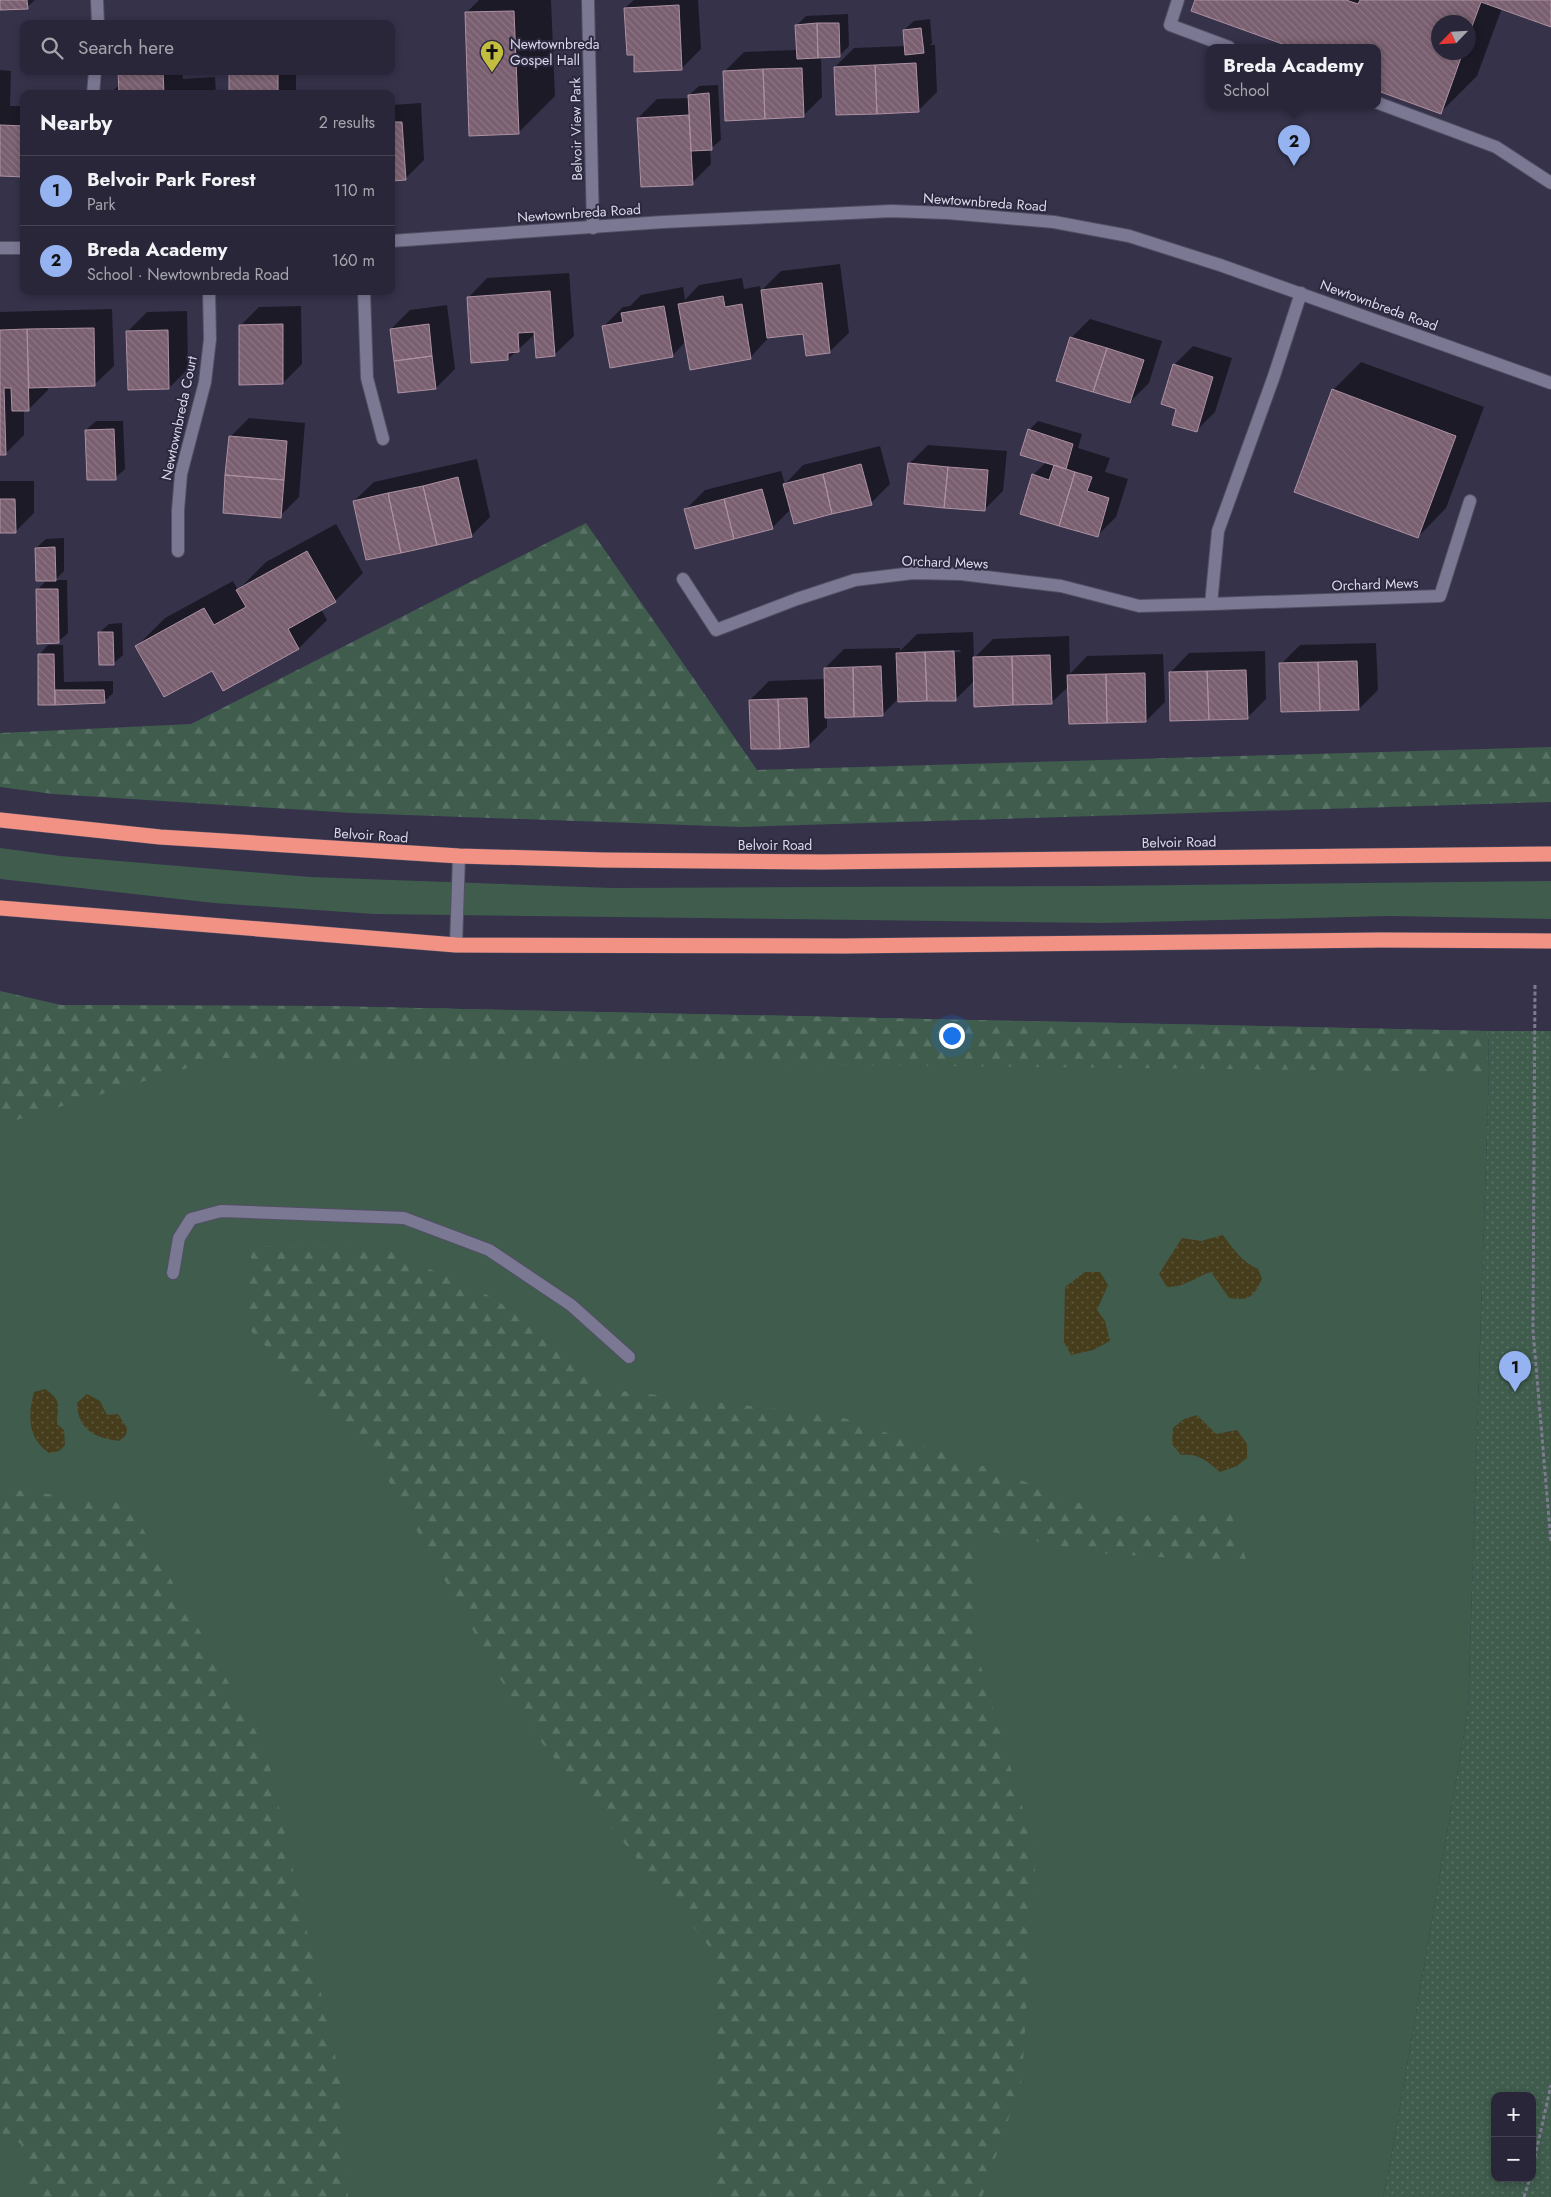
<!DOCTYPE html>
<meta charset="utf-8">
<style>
body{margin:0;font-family:Jost,sans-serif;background:#343243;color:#f1f3f6}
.controls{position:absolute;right:15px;bottom:15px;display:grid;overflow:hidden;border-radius:10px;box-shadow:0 2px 8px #0003}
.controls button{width:45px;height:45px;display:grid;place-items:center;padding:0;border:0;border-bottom:1px solid #444353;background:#282638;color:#f1f3f6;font:25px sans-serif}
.compass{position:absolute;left:1431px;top:15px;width:45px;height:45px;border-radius:50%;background:#282638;box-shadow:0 2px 8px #0003;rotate:245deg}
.you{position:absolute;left:951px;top:1035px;width:18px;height:18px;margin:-12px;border:4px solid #fff;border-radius:50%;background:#1a73e8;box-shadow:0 0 0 8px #1a73e833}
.badge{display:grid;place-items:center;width:32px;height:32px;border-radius:50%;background:#95b2f1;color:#111;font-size:16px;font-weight:700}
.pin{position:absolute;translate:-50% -41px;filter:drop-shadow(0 1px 2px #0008)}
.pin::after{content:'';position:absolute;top:26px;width:18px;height:15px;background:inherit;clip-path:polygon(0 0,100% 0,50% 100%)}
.popup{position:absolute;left:1206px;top:44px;width:175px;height:65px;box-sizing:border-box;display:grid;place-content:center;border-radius:10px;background:#282638;filter:drop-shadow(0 1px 4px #0005);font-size:16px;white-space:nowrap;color:#a5a5ae}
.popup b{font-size:19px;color:#f1f3f6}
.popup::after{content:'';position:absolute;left:50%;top:100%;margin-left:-10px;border:10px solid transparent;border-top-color:#282638}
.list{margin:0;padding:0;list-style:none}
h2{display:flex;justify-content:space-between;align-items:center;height:65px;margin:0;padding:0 20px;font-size:21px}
h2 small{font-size:16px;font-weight:400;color:#a5a5ae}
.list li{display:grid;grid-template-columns:32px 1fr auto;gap:15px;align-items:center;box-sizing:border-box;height:70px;padding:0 20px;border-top:1px solid #444353}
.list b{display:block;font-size:19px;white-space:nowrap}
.list p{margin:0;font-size:16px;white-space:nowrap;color:#a5a5ae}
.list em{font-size:16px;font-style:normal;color:#a5a5ae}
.icon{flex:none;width:28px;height:28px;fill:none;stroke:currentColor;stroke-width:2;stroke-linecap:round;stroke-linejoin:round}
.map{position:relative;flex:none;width:1551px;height:2197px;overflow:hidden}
.search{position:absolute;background:#282638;box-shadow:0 2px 8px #0003;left:20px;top:20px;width:375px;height:55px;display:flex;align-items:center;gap:12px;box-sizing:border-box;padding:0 18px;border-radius:10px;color:#a5a5ae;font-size:19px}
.panel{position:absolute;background:#282638;box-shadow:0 2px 8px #0003;left:20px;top:90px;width:375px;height:205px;border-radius:10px}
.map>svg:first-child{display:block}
</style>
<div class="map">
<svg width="1551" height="2197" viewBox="0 0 1551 2197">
<defs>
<pattern id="forest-firs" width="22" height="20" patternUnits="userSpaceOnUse" patternTransform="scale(1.25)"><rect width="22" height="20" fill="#3f5c4d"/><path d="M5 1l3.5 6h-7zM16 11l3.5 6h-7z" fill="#5a7367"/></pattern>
<pattern id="sand-dots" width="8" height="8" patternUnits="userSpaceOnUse" patternTransform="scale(1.25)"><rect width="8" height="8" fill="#463d1d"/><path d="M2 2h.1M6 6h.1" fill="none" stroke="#60583e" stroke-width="1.8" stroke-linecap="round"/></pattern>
<pattern id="park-dots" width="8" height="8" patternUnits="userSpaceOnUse" patternTransform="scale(1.25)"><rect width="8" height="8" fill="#3f5c4d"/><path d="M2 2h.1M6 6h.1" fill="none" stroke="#5a7367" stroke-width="1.8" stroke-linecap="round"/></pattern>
<pattern id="building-back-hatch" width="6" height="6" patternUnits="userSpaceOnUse" patternTransform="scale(1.25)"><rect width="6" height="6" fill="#795f6f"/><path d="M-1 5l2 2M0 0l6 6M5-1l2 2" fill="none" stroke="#8b7584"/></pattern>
</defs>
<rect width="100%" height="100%" fill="#35324a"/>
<path fill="#3f5c4d" d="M0 848 60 856 310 877 612 888 1091 886 1551 881V919L1389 916 1103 923 374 914 214 903 0 879Z
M0 1005 327 1006 1488 1031 1489 1072 1468 1711 1391 2159 1383 2197H0Z"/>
<path fill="url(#forest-firs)" d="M586 523 757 770 1551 747V802L741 827 352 813 53 794 0 787V733L191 724Z
M0 991 61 1005 327 1006 1488 1031V1072L220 1058 10 1122 0 1132Z
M252 1246 381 1247 494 1298 614 1390 838 1416 1003 1473 1112 1516 1231 1514 1247 1562 1093 1553 973 1528 978 1657 1036 1853 1022 2079 982 2197H711L716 2186V1955L524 1721 376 1458 245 1325Z
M0 1488 129 1504 266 1750 340 2077 348 2197H28L21 2144 0 2132Z"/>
<path fill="url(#sand-dots)" d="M1223 1235C1233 1249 1242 1262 1258 1269L1262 1279C1253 1297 1250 1301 1229 1298L1211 1272C1193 1278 1186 1287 1167 1287L1159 1274 1182 1238 1201 1241Z
M1085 1272H1100L1108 1285 1097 1310 1105 1321 1110 1341 1093 1350 1071 1355 1064 1342 1065 1287Z
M45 1389C63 1401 57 1406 57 1424L64 1430 65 1445 59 1451 49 1453C27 1438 28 1415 34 1392Z
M87 1394 100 1401 107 1415 118 1414 127 1428 126 1435 119 1441C94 1438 78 1429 77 1403Z
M1197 1415 1216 1434 1237 1430 1247 1444V1458L1237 1466 1220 1472C1207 1461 1199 1453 1181 1455L1172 1444 1173 1428 1184 1419Z"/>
<path fill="url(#park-dots)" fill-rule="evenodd" d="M1488 1031H1551V2197H1383L1391 2159 1468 1711 1489 1072ZM1495 2096H1532V2178H1495Z"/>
<path fill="#0007" fill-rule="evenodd" d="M0 0H35L27 7 0 9Z
M479 0H551L555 96 518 133 466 13Z
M634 0H698L701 49 682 68 635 54 625 8Z
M1196 0H1551V26L1502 8 1477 76 1441 112 1378 90V47H1288L1289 45ZM1438 22H1468V52H1438Z
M848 14 849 46 839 56H821L822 97 803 116 725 71 744 52 797 50V25L806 16Z
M930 19 932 43 930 45H935L937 92 918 111 835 67 854 48 906 46 904 30 914 21Z
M0 70 11 71 10 106H24V176L0 175Z
M119 71H182L183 79 215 77 216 94H110L120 84Z
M230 71H296V94H230Z
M718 85 721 140 710 149 711 164 692 183 638 118 657 99 690 98 689 95 699 86Z
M421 103 424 160 405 179H391V105Z
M840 264 849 333 829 352 805 332 769 337 750 358 686 341 672 356 604 326 623 307 630 306 641 295 683 287 685 300 699 285 742 278 744 289 760 286 761 291 781 271Z
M569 273 574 336 554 355 535 334 508 359 468 298 487 278Z
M447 305 455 369 436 388 391 329 410 310Z
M301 306 302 364 283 383 240 326 259 307Z
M112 309 114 366 94 385 48 386V390L29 409H24V435L5 454H0V312Z
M187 311 188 369 169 388 128 331 147 312Z
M1090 319 1162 341 1149 383 1130 402 1071 338Z
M1193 346 1232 358 1215 412 1196 431 1178 408 1174 365Z
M1361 362 1484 407 1446 508 1418 537 1333 390Z
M249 418 305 423 299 497 280 516 230 437Z
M96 421H123L125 469 115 478 86 430Z
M1038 421 1082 434 1078 448 1110 458 1105 472 1128 479 1116 517 1097 536 1033 475 1046 462 1029 430Z
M928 445 1007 451 1003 491 984 510 909 464Z
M880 446 890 484 871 503 791 509 772 528 686 509 705 490 781 471 785 484 803 465Z
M477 459 490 517 471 536 354 501 374 482Z
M0 481H34V513L15 532H0Z
M336 524 363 573 335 601 321 609 327 620 299 648 224 689 213 669 137 646 165 618 233 581 238 590 266 562Z
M64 538V571L55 580H67L68 633 58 642 37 590 47 580 36 548 46 539Z
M122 623 123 655 113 664 99 633 109 624Z
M973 632 974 658 993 639 1069 636 1070 674 1087 656 1163 654 1165 702 1146 721 1069 686 1051 703 975 680 956 699 899 698 882 715 827 716V727L808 746 750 700 769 681 825 679V668L844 649 900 648V651L917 634ZM960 650 961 652 916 653V651Z
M1376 643 1378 690 1359 709 1281 664 1300 645Z
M48 645H63L64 682 113 681V693L104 702 40 704 39 655Z
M1265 651 1266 699 1247 718 1170 673 1189 653Z"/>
<path fill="url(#building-back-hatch)" stroke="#ad91a2" d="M0 0H27L28 9 0 10Z
M1195 0H1346L1358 4 1360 0H1551V27L1481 2 1468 37V22H1438V52H1463L1441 114 1378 91V47H1287L1288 46 1191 11Z
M679 5 682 70 634 72V55H627L624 8Z
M514 11 519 134 469 136 465 12Z
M817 23 818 58 797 59 795 25Z
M817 23H839L840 57 818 58Z
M921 28 924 53 905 55 903 30Z
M916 63 919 112 877 114 875 65Z
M875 65 877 114 836 115 834 67Z
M802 68 804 117 765 119 763 69Z
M763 69 765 119 725 121 723 71Z
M118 71H163L164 94H119Z
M229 71H278V94H229Z
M709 93 712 150 691 151 688 95Z
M689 115 693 185 641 187 637 118Z
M391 122H402L406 180 391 181Z
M0 125 24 126V177L0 176Z
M822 283 830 353 806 356 803 334 767 338 761 290Z
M550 291 555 356 536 358 534 332 518 333 519 352 508 353V360L471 363 467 297Z
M723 296 725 307 742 304 751 359 690 370 678 304Z
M664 306 673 357 610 368 602 326 623 322 621 313Z
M283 324V384L239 385V325Z
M429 324 432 356 394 361 390 329Z
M94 328 95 386 29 388 27 329Z
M27 329 29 411H12L11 388H4L6 455H0V330Z
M168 330 169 389 128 390 126 331Z
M1070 337 1107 348 1093 392 1056 381Z
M1107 348 1144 360 1130 403 1093 392Z
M432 356 436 389 398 393 394 361Z
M1173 364 1213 377 1197 432 1172 425 1176 409 1161 404Z
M1332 389 1456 436 1418 538 1294 492Z
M114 429 116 480H87L85 430Z
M1028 429 1073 444 1066 469 1020 455Z
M229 436 287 441 284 480 225 475Z
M908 463 948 467 944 508 904 504Z
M861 464 872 505 832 514 823 474Z
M1054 465 1075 472 1059 526 1020 514 1032 474 1049 480Z
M948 467 988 470 985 511 944 508Z
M1075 472 1092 477 1087 491 1109 498 1098 537 1059 526Z
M823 474 832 514 794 524 783 484Z
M225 475 284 480 281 518 223 513Z
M458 477 472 537 437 545 423 486Z
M423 486 437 545 401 553 388 493Z
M762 489 773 529 734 539 724 499Z
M388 493 401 553 366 560 353 501Z
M0 499H15L16 533H0Z
M724 499 734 539 695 549 684 509Z
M55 547 56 581H36L35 548Z
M307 551 336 602 288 629 299 649 223 691 212 671 164 697 135 646 204 608 214 625 246 607 236 590Z
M36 589H58L59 643 37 644Z
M98 632H113L114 665H99Z
M954 651 956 701H927L925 652Z
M925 652 927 701 898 702 896 653Z
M38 654H54L55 705H38Z
M1050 655 1052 704 1013 705 1012 656Z
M1012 656 1013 705 974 707 973 657Z
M1357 661 1359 710 1320 711 1318 662Z
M1318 662 1320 711 1281 712 1279 663Z
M881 666 883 716 854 717 853 667Z
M853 667 854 717 825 718 824 668Z
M1246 670 1248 719 1209 720 1207 671Z
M1207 671 1209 720 1170 721 1169 672Z
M1145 673 1146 722 1107 723 1106 674Z
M1106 674 1107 723 1069 724 1067 675Z
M55 690H104L105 703 55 705Z
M807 698 809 747 780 749 778 699Z
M778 699 780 749H751L749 700Z"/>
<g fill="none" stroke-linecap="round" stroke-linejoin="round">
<g stroke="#524f63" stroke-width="14">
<path id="lane" d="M1178 0 1170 25 1229 47
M1378 103 1496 147 1551 183
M173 1273 179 1238 191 1219 221 1211 404 1218 489 1250 571 1305 629 1357"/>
</g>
<g stroke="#524f63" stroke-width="14">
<path id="street" d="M97 0 98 24
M588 0 593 228
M93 94 95 71
M364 291 367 378 383 439
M178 551V510L181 474 205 382 210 339 209 291
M683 579 716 630 797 599 855 580 913 573 961 574 1061 586 1139 606 1211 604 1218 531 1274 376 1301 293
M1211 604 1440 596 1470 501
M456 945 459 856"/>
</g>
<g stroke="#524f63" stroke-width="14">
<path id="secondary" d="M391 241 663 222 891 211 948 213 1054 222 1129 236 1220 265 1551 383
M0 248H24"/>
</g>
<g stroke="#524f63" stroke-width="16">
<path id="highway" d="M0 820 160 837 459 856 602 860 822 862 1551 854
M0 908 456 945 844 946 1381 940 1551 941"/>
</g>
<path stroke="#7d7a8f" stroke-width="3" stroke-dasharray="4 2.5" stroke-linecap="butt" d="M1535 985 1533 1330 1551 1543
M1532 2170 1551 2085
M1524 2197 1530 2178"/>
<use href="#lane" stroke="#7b7894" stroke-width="12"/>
<use href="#street" stroke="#7b7894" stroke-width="12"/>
<use href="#secondary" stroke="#7b7894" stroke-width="12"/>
<use href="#highway" stroke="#f19284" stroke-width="15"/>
</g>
<defs>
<g id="church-pin" transform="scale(1.25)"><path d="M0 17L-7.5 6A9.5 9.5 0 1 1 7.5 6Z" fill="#c2bd3f" stroke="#2b283f"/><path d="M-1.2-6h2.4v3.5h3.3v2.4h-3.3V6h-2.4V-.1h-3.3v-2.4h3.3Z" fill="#111"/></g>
</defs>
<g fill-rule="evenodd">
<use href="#church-pin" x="492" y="52"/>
</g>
<g text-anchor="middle" stroke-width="4" stroke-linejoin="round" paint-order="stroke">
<g font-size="14" fill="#dad9e8" stroke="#2b283f" text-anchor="start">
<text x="510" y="49">Newtownbreda<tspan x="510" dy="16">Gospel Hall</tspan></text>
</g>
<g font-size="14" fill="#dad9e8" stroke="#2b283f">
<text transform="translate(576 129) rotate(-91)" y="5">Belvoir View Park</text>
<text transform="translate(985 202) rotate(4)" y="5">Newtownbreda Road</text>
<text transform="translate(579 213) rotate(-4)" y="5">Newtownbreda Road</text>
<text transform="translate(1379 305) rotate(20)" y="5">Newtownbreda Road</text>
<text transform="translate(179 418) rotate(-78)" y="5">Newtownbreda Court</text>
<text transform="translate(945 562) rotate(2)" y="5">Orchard Mews</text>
<text transform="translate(1375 584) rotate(-2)" y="5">Orchard Mews</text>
<text transform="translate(371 835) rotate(4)" y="5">Belvoir Road</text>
<text transform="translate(1179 842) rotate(-1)" y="5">Belvoir Road</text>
<text x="775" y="850">Belvoir Road</text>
</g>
</g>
</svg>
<div class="controls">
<button>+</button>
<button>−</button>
</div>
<svg class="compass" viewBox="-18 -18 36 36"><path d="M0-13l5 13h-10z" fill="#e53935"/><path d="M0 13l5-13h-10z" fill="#a5a5ae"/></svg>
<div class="you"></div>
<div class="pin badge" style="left:1515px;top:1392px">1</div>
<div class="pin badge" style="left:1294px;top:166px">2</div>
<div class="popup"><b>Breda Academy</b>School</div>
<div class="search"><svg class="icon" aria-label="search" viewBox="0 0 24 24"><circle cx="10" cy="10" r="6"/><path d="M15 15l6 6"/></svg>Search here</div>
<section class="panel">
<h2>Nearby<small>2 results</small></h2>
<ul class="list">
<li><span class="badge">1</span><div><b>Belvoir Park Forest</b><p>Park</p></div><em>110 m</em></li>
<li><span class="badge">2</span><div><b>Breda Academy</b><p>School · Newtownbreda Road</p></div><em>160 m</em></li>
</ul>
</section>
</div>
